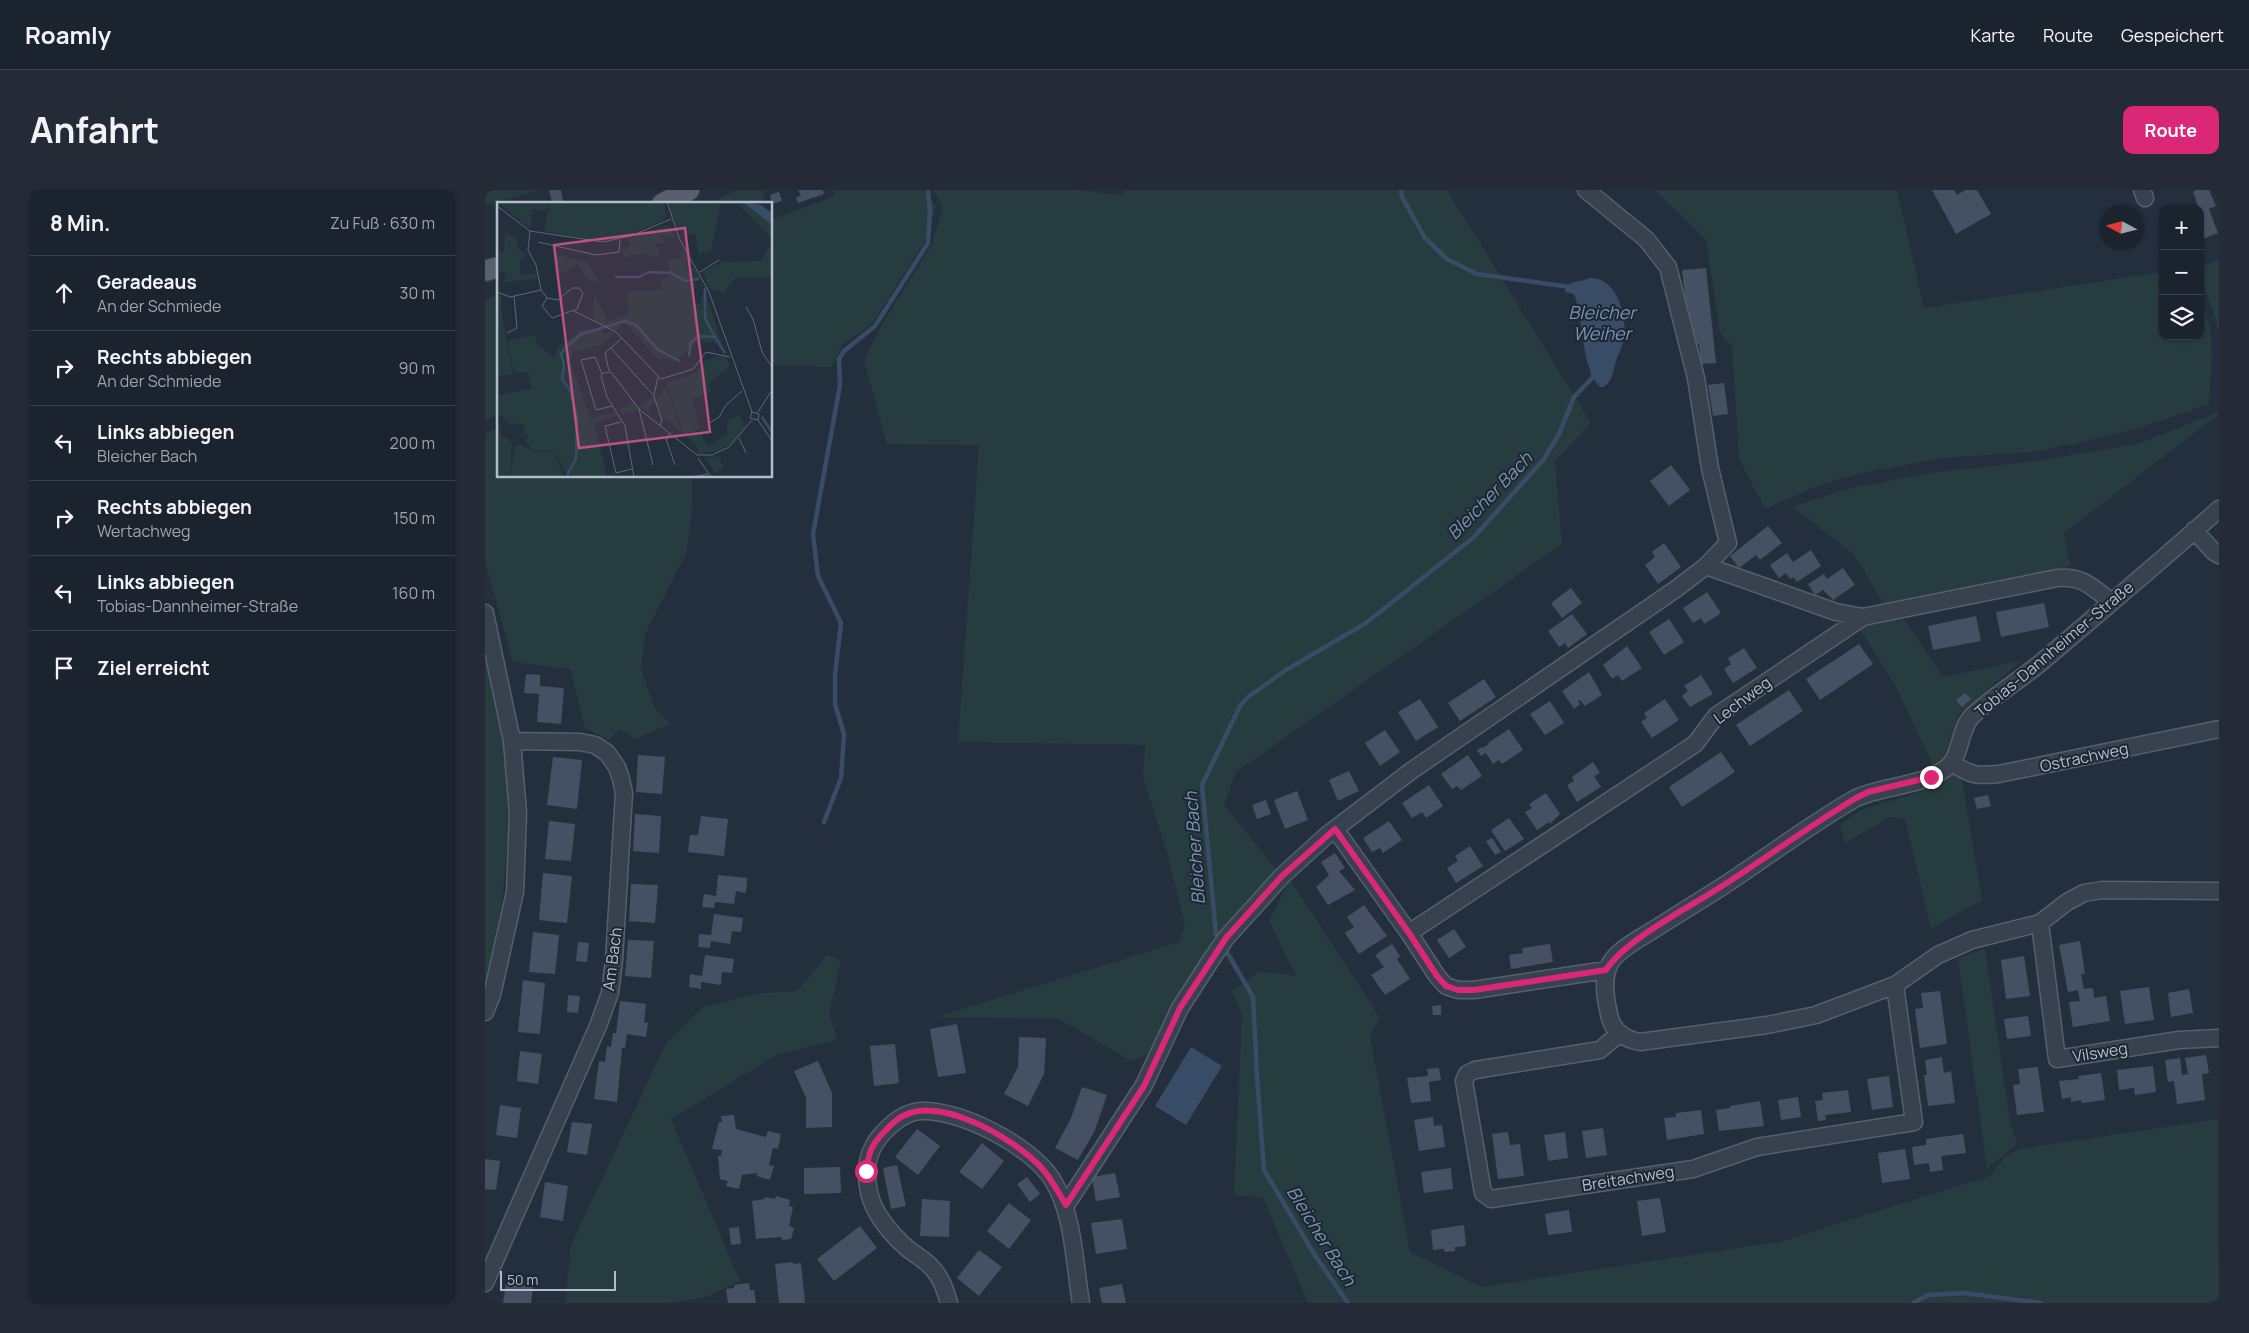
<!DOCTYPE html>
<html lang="de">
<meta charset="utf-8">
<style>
body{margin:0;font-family:Manrope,sans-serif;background:#242b36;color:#f1f3f6}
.controls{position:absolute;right:15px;top:15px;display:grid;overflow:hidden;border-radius:10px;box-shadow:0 1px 4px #0004}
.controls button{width:45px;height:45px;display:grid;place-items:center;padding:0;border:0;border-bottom:1px solid #39404a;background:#1b232e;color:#f1f3f6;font:25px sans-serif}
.compass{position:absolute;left:1614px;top:15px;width:45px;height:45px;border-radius:50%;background:#1b232e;box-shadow:0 1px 4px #0004;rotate:277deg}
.scale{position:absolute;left:15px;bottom:12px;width:116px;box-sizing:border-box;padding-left:5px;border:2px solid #b4bcc9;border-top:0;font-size:14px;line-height:18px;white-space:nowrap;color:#b4bcc9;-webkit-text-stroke:4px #1d2633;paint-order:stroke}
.stop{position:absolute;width:15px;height:15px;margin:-11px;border:4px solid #db2777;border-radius:50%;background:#fff}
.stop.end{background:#db2777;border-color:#fff;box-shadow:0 1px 5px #0008}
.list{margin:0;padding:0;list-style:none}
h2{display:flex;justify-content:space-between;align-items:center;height:65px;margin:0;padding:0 20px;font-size:21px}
h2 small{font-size:16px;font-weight:400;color:#a0a4aa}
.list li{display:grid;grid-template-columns:32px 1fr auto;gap:15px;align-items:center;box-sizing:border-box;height:75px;padding:0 20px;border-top:1px solid #39404a}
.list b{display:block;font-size:19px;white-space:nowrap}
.list p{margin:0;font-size:16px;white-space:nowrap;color:#a0a4aa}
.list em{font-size:16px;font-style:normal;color:#a0a4aa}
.icon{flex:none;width:28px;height:28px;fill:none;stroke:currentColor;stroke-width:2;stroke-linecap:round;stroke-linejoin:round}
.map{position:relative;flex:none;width:1734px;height:1113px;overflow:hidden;border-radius:10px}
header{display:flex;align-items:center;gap:30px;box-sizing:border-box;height:70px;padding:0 25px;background:#1b232e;border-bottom:1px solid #39404a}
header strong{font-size:24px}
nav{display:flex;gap:28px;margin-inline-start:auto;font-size:18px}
.intro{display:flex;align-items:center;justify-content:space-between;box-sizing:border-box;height:120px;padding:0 30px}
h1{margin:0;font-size:35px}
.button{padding:12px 22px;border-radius:10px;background:#db2777;color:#fff;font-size:18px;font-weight:700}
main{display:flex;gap:30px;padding:0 30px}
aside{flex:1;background:#1b232e;border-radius:10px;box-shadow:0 1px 4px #0004}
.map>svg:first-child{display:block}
</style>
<header>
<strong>Roamly</strong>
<nav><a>Karte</a><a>Route</a><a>Gespeichert</a></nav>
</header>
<div class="intro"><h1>Anfahrt</h1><a class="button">Route</a></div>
<main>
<aside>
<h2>8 Min.<small>Zu Fuß · 630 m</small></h2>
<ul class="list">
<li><svg class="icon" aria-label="ahead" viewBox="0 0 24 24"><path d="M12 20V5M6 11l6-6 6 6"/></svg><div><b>Geradeaus</b><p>An der Schmiede</p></div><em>30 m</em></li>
<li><svg class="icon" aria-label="right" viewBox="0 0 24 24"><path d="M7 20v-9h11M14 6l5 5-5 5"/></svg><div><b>Rechts abbiegen</b><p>An der Schmiede</p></div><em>90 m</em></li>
<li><svg class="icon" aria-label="left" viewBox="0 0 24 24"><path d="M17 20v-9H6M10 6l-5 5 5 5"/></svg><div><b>Links abbiegen</b><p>Bleicher Bach</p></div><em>200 m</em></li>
<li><svg class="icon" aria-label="right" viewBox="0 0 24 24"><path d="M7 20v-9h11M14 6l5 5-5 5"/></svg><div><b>Rechts abbiegen</b><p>Wertachweg</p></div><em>150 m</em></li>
<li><svg class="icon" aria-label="left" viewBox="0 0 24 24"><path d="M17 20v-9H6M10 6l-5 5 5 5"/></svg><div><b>Links abbiegen</b><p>Tobias-Dannheimer-Straße</p></div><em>160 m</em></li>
<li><svg class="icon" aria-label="arrive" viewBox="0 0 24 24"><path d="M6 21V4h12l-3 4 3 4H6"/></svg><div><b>Ziel erreicht</b></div></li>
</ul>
</aside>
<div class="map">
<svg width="1734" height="1113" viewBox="0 0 1734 1113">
<rect width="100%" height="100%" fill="#242f3e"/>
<path fill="#263c3f" d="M0 0H55L0 15Z
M251 0H285L278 2 282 14H225Z
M348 0H439L451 17 440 51 387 134 357 155 346 177 286 175V24L288 29 350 6Z
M448 0H590L637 5 638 0H962L1106 233 1070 271 1077 354 751 582 739 615 792 680 756 717 706 786 672 860 646 871 572 828 452 827 694 752 700 736 682 662 658 587 660 555 473 552 494 255 402 254 379 171 393 141 447 54 458 17Z
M1170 0H1412L1439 118 1678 82V146H1715V106L1725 137 1727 165 1724 214 1654 238 1588 254 1547 262 1456 268 1377 283 1335 295 1280 319 1254 269 1247 157 1235 143 1221 50Z
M1734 70V148C1733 123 1715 100 1715 77Z
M14 104V224L0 231V110Z
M1734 222V224L1579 343 1585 376 1399 414 1368 364 1308 317 1361 299 1445 283 1551 271 1652 254Z
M14 237V286H207V318L202 362 160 444 156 479 169 517 185 534 149 549 136 539 123 550 100 538 85 479 28 472 0 372V244Z
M1418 428 1458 487 1536 471 1475 523 1465 549 1478 596 1497 710 1446 738 1420 629 1406 627 1360 653 1355 634 1376 620 1438 601 1446 571 1410 495 1374 438Z
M0 469C6 497 15 527 19 555 28 640 21 712 0 794Z
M805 689 895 828 885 846 925 1062 996 1097 1298 1051 1505 986 1519 968 1533 959 1733 929 1734 1113H823L778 1008 749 1005 757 824 747 802 774 781 811 786 784 731Z
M1500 759 1525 932 1532 954 1502 979 1473 768Z
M342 765 356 771 344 825 353 850 293 864 186 929 255 1091 223 1106 186 1113H80L86 1055 181 853 218 817 275 803 312 801Z"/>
<path fill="#394c67" d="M1105 88C1133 87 1144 130 1138 152 1137 159 1132 166 1130 174 1128 182 1127 193 1118 197H1115C1096 178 1099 130 1089 104L1080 102 1081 96C1089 90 1097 92 1105 88Z
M706 857 737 876 701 935 670 916Z"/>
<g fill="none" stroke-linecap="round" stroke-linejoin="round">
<path stroke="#394c67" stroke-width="4.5" d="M916 0 917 7 940 48 962 69 992 84 1085 97
M339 632 356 588 359 544 350 514V485L356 433 333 386 328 344 355 195 354 169 359 161 390 136 443 53 445 21 443 0
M735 750 731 744 717 595 755 516 763 507 801 480 881 433 989 347 1059 269 1074 244 1089 207 1108 187V183
M739 757 768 807 772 887 779 980 831 1067 863 1113
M1428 1113 1443 1105 1479 1103 1556 1113"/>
</g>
<path fill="#455162" d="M64 0H76L78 11 67 13Z
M313 0H338L339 4 313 13 311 7 316 6Z
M1447 0H1469L1472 5 1480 0H1492L1506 24 1471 44Z
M1711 0H1724L1731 16 1724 19 1733 43 1715 50V19H1706L1713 16 1708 2Z
M294 2 297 11 287 14 285 5Z
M1221 78 1231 173 1216 174 1214 154 1205 155 1197 80Z
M1239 193 1243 224 1228 226 1223 195Z
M1186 275 1205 300 1184 316 1165 291Z
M1283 336 1297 353 1275 370 1271 365 1254 378 1245 366Z
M1179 353 1196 377 1173 394 1160 375 1170 367 1167 362Z
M1326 360 1336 376 1312 392 1308 387 1305 389 1301 383 1294 388 1285 375 1302 363 1308 372Z
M1358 378 1370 395 1348 410 1338 400 1330 405 1323 394 1339 384 1342 389Z
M1086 398 1097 413 1077 428 1066 413Z
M1222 402 1236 423 1219 434 1216 428 1208 433 1198 418Z
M1559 413 1564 437 1516 447 1511 422Z
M1087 424 1102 444 1083 458 1080 453 1074 457 1063 441Z
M1491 426 1496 451 1448 460 1443 436Z
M1184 429 1199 452 1179 465 1164 442Z
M1374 454 1388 474 1335 510 1321 489Z
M1142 456 1157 478 1137 491 1133 485 1127 489 1118 475Z
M1259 458 1272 478 1248 493 1239 479 1246 474 1243 468Z
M1104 482 1117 505 1100 516 1095 510 1093 511 1095 514 1089 519 1077 501Z
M41 484 55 485V496L79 498 76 534 52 532 54 504 39 503Z
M1216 485 1228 504 1205 517 1197 506 1203 501 1199 496Z
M999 489 1011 507 975 531 963 513Z
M1304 500 1318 521 1265 556 1251 535Z
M1480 503 1486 509 1477 517 1471 510Z
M935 509 953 537 931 551 913 522Z
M1180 509 1194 530 1167 548 1156 532 1162 528 1159 523Z
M1065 511 1079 533 1060 545 1045 524Z
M1024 539 1038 560 1017 574 1014 570 1008 574 1001 563 996 566 992 560 997 557 998 558 1004 554 1003 553Z
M900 540 915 562 895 576 880 553Z
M1236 562 1250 582 1197 617 1184 597Z
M153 565 180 567 177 604 151 602Z
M983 565 997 586 976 600 972 596 967 599 956 584Z
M68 567 97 570 92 619 62 615Z
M1108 572 1115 583 1109 586 1116 597 1092 612 1082 595 1089 591 1087 587Z
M864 581 874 601 853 611 844 590Z
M944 595 958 616 941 628 937 622 927 628 917 613Z
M812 601 823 630 800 639 789 610Z
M1061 603 1075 624 1065 634 1064 632 1052 640 1040 622 1047 618 1044 614Z
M1503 605 1506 616 1492 619 1489 608Z
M781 610 786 624 772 629 767 615Z
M150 624 176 626 174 663 148 661Z
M216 626 243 629 239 666 203 662 205 645H213Z
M1024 628 1039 649 1020 661 1006 640Z
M64 631 90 634 86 671 60 669Z
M904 631 917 650 898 663 895 658 887 662 878 648Z
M1007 648 1016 662 1010 665 1001 651Z
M985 656 998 676 971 693 962 678 973 671 970 666Z
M850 663 860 678 854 681 870 700 843 715 831 697 844 685 836 672Z
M58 683 87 686 82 733 54 730Z
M233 685 262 688 261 703 251 701 249 714 230 712 229 718 217 717 219 704 231 706Z
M146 694 173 695 170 733 144 731Z
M879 715 902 746 874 764 860 743 869 737 862 727Z
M229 724 258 728 256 742 247 741 245 754 226 751 225 758 213 757 214 744 226 745Z
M969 739 981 757 964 768 952 750Z
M48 742 74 745 70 784 44 782Z
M143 750 169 751 166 788 140 786Z
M1595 751 1600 784H1596L1599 799 1608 798 1609 808 1621 806 1625 831 1588 837 1584 812 1595 811 1593 800 1583 802 1574 755Z
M93 752 104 753 102 772 91 771Z
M907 754 915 766 912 769 925 789 900 805 886 785 899 777 890 765Z
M1065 754 1068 772 1026 779 1024 765 1038 763 1037 758Z
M220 765 249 769 247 783 237 782 236 795 216 792V799L204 797 205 784 217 786Z
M1539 766 1545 806 1521 809 1516 770Z
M38 790 60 793 55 844 33 842Z
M1664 797 1669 830 1640 834 1635 801Z
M1704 799 1708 823 1686 827 1683 803Z
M1455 801 1462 854 1435 858 1430 819 1438 818 1436 803Z
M83 805 95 806 93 823 82 822Z
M135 811 161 814 159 832 163 833 161 847 142 844 140 858H137L132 912 109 909 114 871 120 872 122 856 126 857 128 843H131Z
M956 815V825H948L947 816Z
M1543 826 1546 846 1522 849 1519 829Z
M472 834 481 883 453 887 445 839Z
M534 847 561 848 559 884 543 916 519 904 533 877Z
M410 854 414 893 389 896 385 856Z
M35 861 57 864 53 894 32 891Z
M1721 865 1724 883 1717 884 1720 910 1692 914 1689 891 1683 892 1680 870 1695 868 1697 885 1703 884 1700 868Z
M1457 867 1459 883 1466 881 1470 913 1443 916 1439 885H1442L1440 870Z
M333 871 347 903V937L321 938V908L309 881Z
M1668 876 1671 902 1650 905 1649 898 1634 900 1632 880Z
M1553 877 1559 922 1532 925 1528 895 1535 894 1533 879Z
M954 878 956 890 944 892 946 911 926 913 922 888 943 886 942 879Z
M1616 883 1620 910 1597 913 1596 910 1586 912V907L1577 909 1574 891 1594 889 1593 886Z
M1404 886 1408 917 1387 920 1382 889Z
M597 897 622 905 610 940 593 970 570 958 586 928Z
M1363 900 1366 922 1340 925 1341 930 1333 931 1330 911 1338 910 1337 903Z
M1313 907 1316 927 1296 930 1293 910Z
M1275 911 1279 936 1234 941 1231 920 1245 918V916Z
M15 915 36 918 32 948 11 945Z
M1216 920 1219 944 1182 950 1179 928 1191 927V923Z
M249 925 251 939 281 947 283 941 296 944 293 959 288 958 284 975 289 976 285 990 272 986V983L257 985 254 999 241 996 243 991 235 989 233 966H236L237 960 227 959 234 932H237L236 926Z
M948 927 949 936 957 935 960 957 934 961 929 930Z
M87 932 107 934 102 965 82 962Z
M1118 938 1122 965 1101 968 1097 941Z
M432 939 455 956 433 985 410 967Z
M1023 942 1025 955 1035 954 1039 986 1013 989 1007 944Z
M1080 942 1083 968 1063 971 1059 945Z
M1478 944 1481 963 1456 966 1458 980 1445 982 1444 973 1429 975 1427 957 1441 955V949Z
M497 953 519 971 497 999 474 982Z
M1420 959 1425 989 1397 993 1393 963Z
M0 969 15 971 11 1000 0 999Z
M412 975 421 1016 406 1019 398 978Z
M355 977 356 1003 319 1004V978Z
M966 978 968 999 939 1003 936 982Z
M630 983 635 1007 611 1011 607 987Z
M542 987 555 1004 545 1012 532 994Z
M60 992 83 996 78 1031 55 1027Z
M291 1006 305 1010 304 1016 308 1017 304 1036 309 1038 306 1049 297 1050 296 1047 271 1049 267 1011 279 1009 280 1007 290 1009Z
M1175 1008 1181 1042 1157 1046 1152 1011Z
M437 1009 465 1011 464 1047 435 1046Z
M524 1013 546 1030 524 1059 502 1041Z
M1084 1020 1087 1042 1063 1045 1060 1024Z
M637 1029 642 1059 611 1064 606 1033Z
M979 1035 981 1056 970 1057V1061L960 1062 959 1059 948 1060 946 1040Z
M375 1036 392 1058 349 1091 332 1069Z
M254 1037 256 1054 246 1055 244 1038Z
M494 1060 517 1077 494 1106 472 1088Z
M308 1072V1074L316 1073 320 1113H294L290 1074Z
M264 1093 265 1100H269L271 1113H243L241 1099 249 1098V1095Z
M21 1094 48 1097 46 1113H18Z
M637 1094 641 1113H617L614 1098Z"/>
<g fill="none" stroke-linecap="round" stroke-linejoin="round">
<g stroke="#565f6c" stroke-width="19">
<path id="minor" d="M1657 0 1660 8
M1734 319C1675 372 1614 423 1553 475 1532 492 1507 507 1487 526 1473 541 1477 568 1460 579 1434 597 1400 595 1371 608 1324 635 1281 668 1235 698 1213 712 1190 726 1168 740 1154 749 1138 757 1128 769 1116 784 1120 807 1124 824 1127 841 1139 849 1155 852L1282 835 1331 825 1410 795 1453 765 1487 750 1555 733 1582 712 1599 703 1617 700 1734 701
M1709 340 1729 362 1734 365
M1221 376 1351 422 1378 427
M0 423 27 551 33 623 30 702 7 805 0 822
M1467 573C1486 586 1492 586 1514 584L1734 539
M850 639 924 743 952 786 961 796 973 800H989L1121 780
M1555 733 1572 869 1694 850 1734 848
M924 743 1210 554 1231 526 1378 427 1572 388C1599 386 1606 397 1627 412
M1134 844 1115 860 990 880 982 884 979 891 998 1003 1006 1009 1208 979 1272 957 1429 932 1410 795
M581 1015 659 895 695 818 726 770 741 748 797 686 842 645 926 581 1191 399 1221 376 1243 353 1225 278 1211 188 1183 77 1161 49 1101 0
M0 1093 113 836 125 803 129 770 139 603 136 589 132 577 122 563 110 555 95 552 27 551
M464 1113C460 1100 457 1089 448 1079 441 1070 430 1065 422 1058 406 1044 388 1023 384 1002 379 979 382 960 398 943 408 932 421 922 436 921 475 919 546 956 567 989 589 1024 589 1072 596 1113"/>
</g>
<g stroke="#414a57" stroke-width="22">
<path id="major" d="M177 14 204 0
M0 81 14 77"/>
</g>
<use href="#minor" stroke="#38414e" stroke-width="16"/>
<use href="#major" stroke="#56606e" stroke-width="20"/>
</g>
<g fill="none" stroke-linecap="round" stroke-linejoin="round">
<path stroke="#db2777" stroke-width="6" d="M381 981C384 962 386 955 400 941 405 936 411 929 418 926 456 906 525 947 553 974 565 986 572 1000 581 1015L659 896 695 818 741 748 797 686 850 639 924 743 952 786 961 796 973 800H989L1121 780C1140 750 1203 718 1234 698 1280 669 1324 636 1371 608L1383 602 1446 587"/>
</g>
<g text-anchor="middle" stroke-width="4" stroke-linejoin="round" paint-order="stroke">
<g font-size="16" fill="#b4bcc9" stroke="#1d2633">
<text transform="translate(1569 459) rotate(-40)" y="6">Tobias-Dannheimer-Straße</text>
<text transform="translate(1257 510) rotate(-37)" y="6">Lechweg</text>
<text transform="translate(1599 567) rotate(-12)" y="6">Ostrachweg</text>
<text transform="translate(127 769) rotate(-83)" y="6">Am Bach</text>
<text transform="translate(1615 862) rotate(-9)" y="6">Vilsweg</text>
<text transform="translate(1143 988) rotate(-9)" y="6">Breitachweg</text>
</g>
<g font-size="18" font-style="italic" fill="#7c92b1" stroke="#1d2633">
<text x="1117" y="129">Bleicher<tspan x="1117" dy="21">Weiher</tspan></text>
<text transform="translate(1005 306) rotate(-46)" y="6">Bleicher Bach</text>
<text transform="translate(710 658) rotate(-94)" y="6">Bleicher Bach</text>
<text transform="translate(836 1046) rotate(58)" y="6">Bleicher Bach</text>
</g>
</g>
<g transform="translate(12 12)">
<rect width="275" height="275" fill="#242f3e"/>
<path d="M0 0H52L49 9 36 7 33 26ZM53 0H167L169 14 167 18 133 33 106 39 94 38 47 29ZM171 0H224L214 48 202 53 198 31 189 33 186 26 180 27ZM239 0H246L275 23V37ZM168 23 173 25 179 36 163 33 159 26ZM157 26 166 37V41H159L163 54 134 52 128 56 125 49 133 43V37ZM8 30 19 36 21 47 30 52 23 58 24 72H39L40 77 6 80 10 71 0 68V51L7 50ZM275 40V75L238 76 227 91 212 86 206 70 225 60 264 59ZM186 48 194 60 189 61 192 67 197 65 206 84 203 85 204 80 199 78 196 101 204 102 207 86 225 142 202 139 176 160 171 156 162 158 130 123 126 122 119 129 96 118 97 91 111 119 132 112 130 90 165 88 164 77 173 73 192 81 200 76 188 79 172 70 171 57 183 56ZM56 52 90 60 102 79 93 80 81 62 63 72ZM0 92 5 94 4 106 16 172 0 174ZM104 126 107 133 113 129 118 131 103 143 76 150 73 159 94 217 119 210 120 214 97 220 110 275H71L57 248 36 249 29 240 31 233 27 232V223L10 221 4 213 0 216V193L34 187 31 170 17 171 11 139 37 133 41 143 58 156 60 145 80 132V129ZM224 153 229 154 233 164 211 182 214 190 195 197 203 227 187 232 169 181 199 171 208 159ZM169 185 182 224 187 234 170 217 166 218 159 197ZM156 194 158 199 152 205 155 214 145 206 126 213 122 207 134 202 133 195 142 204ZM242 213 249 225 238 239 221 249 201 252V245L189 234 203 229 211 244 230 233V219ZM0 220 4 225 1 229 15 241 13 275H0ZM23 242 38 250 57 249 67 275H14L17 246ZM221 254 227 266 219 271 208 256Z" fill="#263c3f"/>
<path d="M246 0 264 3 275 11V23Z" fill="#394c67"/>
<path fill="none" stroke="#394c67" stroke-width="2.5" d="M118 75H142L152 70 174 71 188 79 202 77M208 86V116L218 135M192 154 194 140 202 134 218 135 228 151M265 215 275 230M70 273 79 257 80 216 73 188 65 177 67 163 64 152 68 146 84 132 128 119 139 123 161 148 183 159"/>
<path fill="none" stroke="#5e6776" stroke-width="1" d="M170 0 182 36 212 90 255 210 253 216 261 218M0 4 33 29 106 40 134 34 174 17M33 29 31 48 39 63 44 88M41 40 99 53 122 50 123 38M203 70 222 58M44 88 50 96 61 98 75 86H82L86 91 80 107 55 116 45 104 50 96M0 90 13 95 44 88M249 105 256 117 265 150 275 165M77 109 119 130 164 177 196 167 209 150 233 155M10 131 20 126 17 94M114 146 157 194 165 219 163 223M112 169 108 151 125 136M105 172 98 155 84 158 99 208 115 204M157 193 161 175M142 207 156 263M255 210 262 212 261 218 275 239M261 210 275 188M124 220 108 224 115 254 119 271 135 267M211 222 222 215 229 203 245 189M172 232 169 237 178 263M242 236 249 251M201 256 214 275M137 275 128 224 110 195 104 174 106 171 114 170 142 207 200 253H215L232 245 255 218M196 275 211 272"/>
<path fill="#bd5182" fill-opacity="0.15" stroke="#bd5182" stroke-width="2.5" d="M188 26 213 230 82 246 57 43Z"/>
<rect width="275" height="275" fill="none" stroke="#b4bcc9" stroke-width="2.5"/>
</g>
</svg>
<div class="controls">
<button>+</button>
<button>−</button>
<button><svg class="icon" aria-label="layers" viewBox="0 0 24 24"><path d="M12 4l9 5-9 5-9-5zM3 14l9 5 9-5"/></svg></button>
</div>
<svg class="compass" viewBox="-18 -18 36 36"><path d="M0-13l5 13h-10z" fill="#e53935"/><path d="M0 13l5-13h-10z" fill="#a0a4aa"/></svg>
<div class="scale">50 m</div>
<div class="stop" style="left:381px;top:981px"></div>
<div class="stop end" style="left:1446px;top:587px"></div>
</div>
</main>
